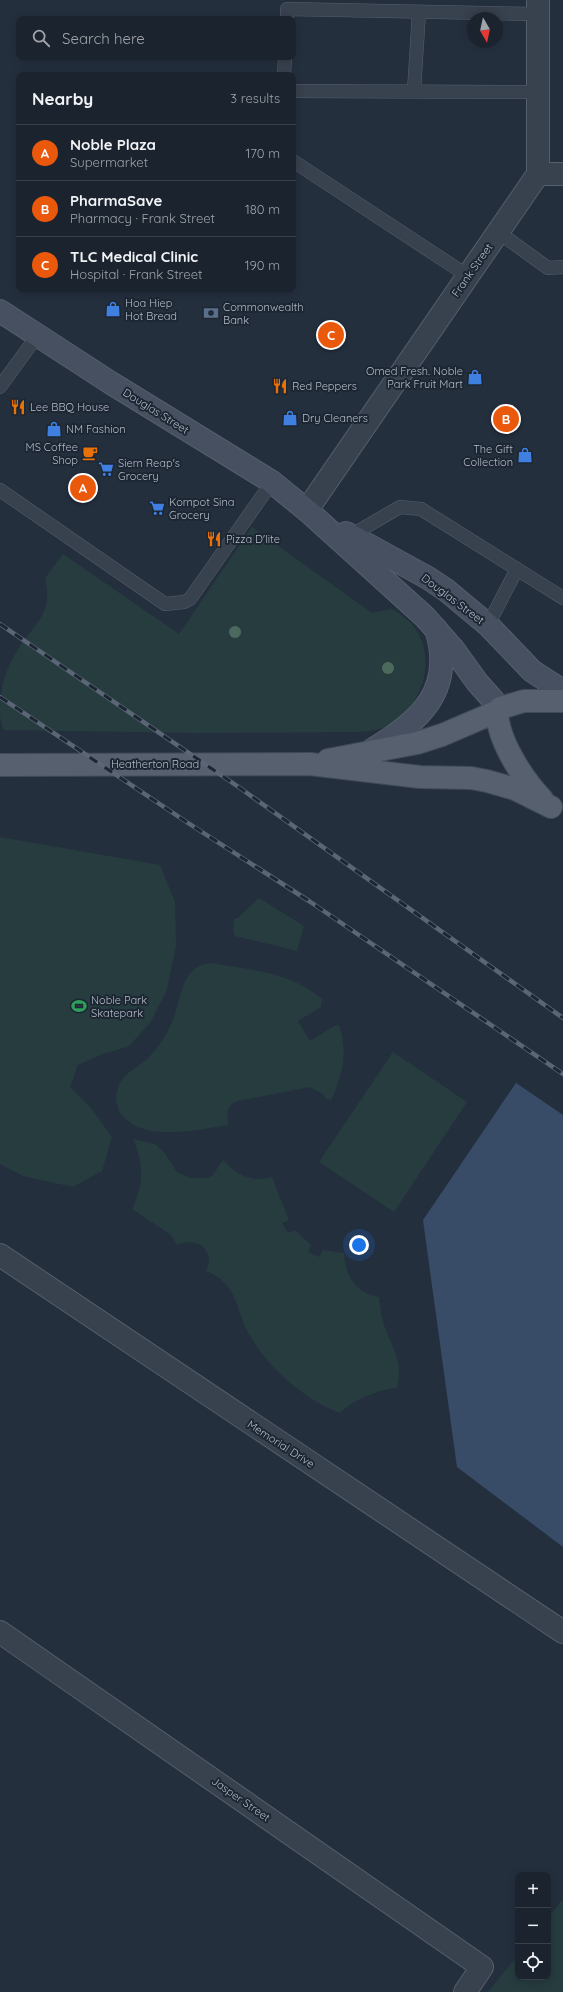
<!DOCTYPE html>
<meta charset="utf-8">
<style>
body{margin:0;font-family:Quicksand,sans-serif;background:#242b36;color:#f1f3f6}
.controls{position:absolute;right:12px;bottom:12px;display:grid;overflow:hidden;border-radius:8px;box-shadow:0 2px 10px #0003}
.controls button{width:36px;height:36px;display:grid;place-items:center;padding:0;border:0;border-bottom:1px solid #39404a;background:#1b232e;color:#f1f3f6;font:20px sans-serif}
.compass{position:absolute;left:467px;top:12px;width:36px;height:36px;border-radius:50%;background:#1b232e;box-shadow:0 2px 10px #0003;rotate:171deg}
.you{position:absolute;left:359px;top:1245px;width:14px;height:14px;margin:-10px;border:3px solid #fff;border-radius:50%;background:#1a73e8;box-shadow:0 0 0 6px #1a73e833}
.badge{display:grid;place-items:center;width:26px;height:26px;border-radius:50%;background:#ea580c;color:#fff;font-size:13px;font-weight:700}
.pin{position:absolute;translate:-50% -50%;border:2px solid #fff;box-shadow:0 1px 4px #0006}
.list{margin:0;padding:0;list-style:none}
h2{display:flex;justify-content:space-between;align-items:center;height:52px;margin:0;padding:0 16px;font-size:17px}
h2 small{font-size:13px;font-weight:400;color:#a0a4aa}
.list li{display:grid;grid-template-columns:26px 1fr auto;gap:12px;align-items:center;box-sizing:border-box;height:56px;padding:0 16px;border-top:1px solid #39404a}
.list b{display:block;font-size:15px;white-space:nowrap}
.list p{margin:0;font-size:13px;white-space:nowrap;color:#a0a4aa}
.list em{font-size:13px;font-style:normal;color:#a0a4aa}
.icon{flex:none;width:22px;height:22px;fill:none;stroke:currentColor;stroke-width:2;stroke-linecap:round;stroke-linejoin:round}
.map{position:relative;flex:none;width:563px;height:1992px;overflow:hidden}
.search{position:absolute;background:#1b232e;box-shadow:0 2px 10px #0003;left:16px;top:16px;width:280px;height:44px;display:flex;align-items:center;gap:10px;box-sizing:border-box;padding:0 14px;border-radius:8px;color:#a0a4aa;font-size:15px}
.panel{position:absolute;background:#1b232e;box-shadow:0 2px 10px #0003;left:16px;top:72px;width:280px;height:220px;border-radius:8px}
.map>svg:first-child{display:block}
</style>
<div class="map">
<svg width="563" height="1992" viewBox="0 0 563 1992">
<rect width="100%" height="100%" fill="#242f3e"/>
<path fill="#263c3f" d="M252 527 372 613 390 609 394 610C403 616 413 623 418 633 437 667 418 714 382 728 374 731 367 731 358 732L195 733 4 730C0 723 0 716 0 707 0 686 7 667 18 649 35 623 54 612 45 578L63 554 179 634Z
M0 837 160 865 175 902 176 945 167 990 150 1023 129 1046 103 1054 78 1065 70 1087 91 1108 112 1137 102 1171 73 1187 23 1176 0 1164Z
M259 898 304 926 297 951 235 936 233 932 234 919 238 918Z
M212 963C250 970 291 972 322 999L321 1007 298 1021 310 1041 334 1026 339 1025C348 1052 343 1075 331 1100L326 1099 323 1094 310 1087 238 1101C225 1106 227 1114 229 1125 198 1129 145 1144 121 1114 116 1107 115 1096 118 1088 122 1073 140 1067 150 1056 159 1047 165 1037 170 1026 183 1002 178 965 212 963Z
M393 1052 467 1102 394 1212 319 1162Z
M133 1139 155 1144 164 1152 177 1172 190 1178H208L212 1176 223 1160C236 1175 252 1183 272 1177L289 1220 282 1223 288 1233 295 1230 311 1245 308 1252 319 1257 323 1250 344 1253C345 1276 356 1293 379 1297 380 1306 381 1314 383 1322 391 1346 404 1360 397 1388 379 1389 353 1400 340 1413 306 1401 266 1366 249 1334 235 1309 238 1283 206 1271 217 1250 196 1236 177 1245L171 1235 132 1209C144 1185 144 1164 133 1139Z
M563 1899V1992H488L518 1955V1977H548V1918Z"/>
<path fill="#394c67" d="M516 1083 563 1115V1547L457 1467 423 1220Z"/>
<g fill="none" stroke-linecap="round" stroke-linejoin="round">
<g stroke="#565f6c" stroke-width="14">
<path id="lane" d="M287 19V9L538 14
M284 75 285 57
M293 91 538 92
M414 91 419 12
M293 161 468 276
M498 232 548 268 563 267
M0 387 37 336
M0 490 165 604 184 602 190 599 272 482
M350 536 400 507 421 509 563 598
M488 625 517 569"/>
</g>
<g stroke="#565f6c" stroke-width="24">
<path id="street" d="M538 174H563
M307 510 538 174V0
M0 1255 563 1632
M0 1632 482 1967 465 1992"/>
</g>
<g stroke="#565f6c" stroke-width="24">
<path id="secondary" d="M0 311 111 383 272 482 310 513 425 617 454 650 477 682 500 708
M346 533 428 578 446 590 488 625 532 671 563 691
M370 751C418 723 456 691 436 629"/>
</g>
<g stroke="#414a57" stroke-width="24">
<path id="primary" d="M328 760 417 743 442 735 498 711
M0 765 310 764 420 777 471 778 487 781 515 789 551 807
M542 799C523 779 498 741 497 712L500 708 524 701H563"/>
</g>
<use href="#lane" stroke="#38414e" stroke-width="13"/>
<use href="#street" stroke="#38414e" stroke-width="22"/>
<use href="#secondary" stroke="#465061" stroke-width="22"/>
<use href="#primary" stroke="#56606e" stroke-width="22"/>
<g stroke="#5a6575" stroke-width="4.5">
<path id="rail" d="M0 624 240 788 563 1018
M0 697 185 821 309 901 563 1074"/>
</g>
<use href="#rail" stroke="#1d2633" stroke-width="3" stroke-dasharray="9" stroke-linecap="butt"/>
</g>
<g fill="#4b6a5d">
<circle cx="235" cy="632" r="6"/>
<circle cx="388" cy="668" r="6"/>
</g>
<defs>
<g id="shop-bare" transform="scale(1.2)"><path d="M-5-2.5h2.3a2.7 3.5 0 0 1 5.4 0H5L5.5 6h-11ZM-1.5-2.5h3a1.5 2.3 0 0 0-3 0Z" fill="#3f7fe0" stroke="#1d2633" stroke-width="2.5" paint-order="stroke"/></g>
<g id="bank-bare" transform="scale(1.2)"><path d="M-6-4H6V4H-6ZM0-2.3a2.3 2.3 0 1 0 0 4.6a2.3 2.3 0 1 0 0-4.6Z" fill="#5c6f8a" stroke="#1d2633" stroke-width="2.5" paint-order="stroke"/></g>
<g id="restaurant-bare" transform="scale(1.2)"><path d="M-5-6h1v4h1v-4h1v4h1v-4h1v5L-1.5 .5V6h-2V.5L-5-1ZM5-6V6H3V1.5H1.5Q1.5-4 5-6Z" fill="#e8710a" stroke="#1d2633" stroke-width="2.5" paint-order="stroke"/></g>
<g id="cafe-bare" transform="scale(1.2)"><path d="M-5.5-4.5H6V0H3Q3 3.5 0 3.5H-2.5Q-5.5 3.5-5.5 0ZM3-3.2v2h1.7v-2ZM-6 4.5H4V6H-6Z" fill="#e8710a" stroke="#1d2633" stroke-width="2.5" paint-order="stroke"/></g>
<g id="supermarket-bare" transform="scale(1.2)"><path d="M-6-5.5h2.5l.6 2H6L4.5 2H-2.5L-4.4-4H-6ZM-1.5 3.2a1.3 1.3 0 1 0 .1 0ZM3 3.2a1.3 1.3 0 1 0 .1 0Z" fill="#3f7fe0" stroke="#1d2633" stroke-width="2.5" paint-order="stroke"/></g>
<g id="stadium-bare" transform="scale(1.2)"><path d="M0-5a6.5 5 0 1 0 0 10a6.5 5 0 1 0 0-10ZM-3.5-1.8h7v3.6h-7Z" fill="#2e9e5b" stroke="#1d2633" stroke-width="2.5" paint-order="stroke"/></g>
</defs>
<g fill-rule="evenodd">
<use href="#shop-bare" x="113" y="309"/>
<use href="#bank-bare" x="211" y="313"/>
<use href="#shop-bare" x="475" y="377"/>
<use href="#restaurant-bare" x="280" y="386"/>
<use href="#restaurant-bare" x="18" y="407"/>
<use href="#shop-bare" x="290" y="418"/>
<use href="#shop-bare" x="54" y="429"/>
<use href="#cafe-bare" x="90" y="453"/>
<use href="#shop-bare" x="525" y="455"/>
<use href="#supermarket-bare" x="106" y="469"/>
<use href="#supermarket-bare" x="157" y="508"/>
<use href="#restaurant-bare" x="214" y="539"/>
<use href="#stadium-bare" x="79" y="1006"/>
</g>
<g text-anchor="middle" stroke-width="4" stroke-linejoin="round" paint-order="stroke">
<g font-size="11" fill="#b4bcc9" stroke="#1d2633">
<text transform="translate(472 270) rotate(-55)" y="4">Frank Street</text>
<text transform="translate(156 411) rotate(32)" y="4">Douglas Street</text>
<text transform="translate(453 599) rotate(37)" y="4">Douglas Street</text>
<text x="155" y="768">Heatherton Road</text>
<text transform="translate(281 1444) rotate(33)" y="4">Memorial Drive</text>
<text transform="translate(241 1799) rotate(35)" y="4">Jasper Street</text>
</g>
<g font-size="11" fill="#b4bcc9" stroke="#1d2633" text-anchor="start">
<text x="125" y="307">Hoa Hiep<tspan x="125" dy="13">Hot Bread</tspan></text>
<text x="223" y="311">Commonwealth<tspan x="223" dy="13">Bank</tspan></text>
<text x="463" y="375" text-anchor="end">Omed Fresh. Noble<tspan x="463" dy="13">Park Fruit Mart</tspan></text>
<text x="292" y="390">Red Peppers</text>
<text x="30" y="411">Lee BBQ House</text>
<text x="302" y="422">Dry Cleaners</text>
<text x="66" y="433">NM Fashion</text>
<text x="78" y="451" text-anchor="end">MS Coffee<tspan x="78" dy="13">Shop</tspan></text>
<text x="513" y="453" text-anchor="end">The Gift<tspan x="513" dy="13">Collection</tspan></text>
<text x="118" y="467">Siem Reap's<tspan x="118" dy="13">Grocery</tspan></text>
<text x="169" y="506">Kompot Sina<tspan x="169" dy="13">Grocery</tspan></text>
<text x="226" y="543">Pizza D'lite</text>
<text x="91" y="1004">Noble Park<tspan x="91" dy="13">Skatepark</tspan></text>
</g>
</g>
</svg>
<div class="controls">
<button>+</button>
<button>−</button>
<button><svg class="icon" aria-label="locate" viewBox="0 0 24 24"><circle cx="12" cy="12" r="6"/><path d="M12 2v4M12 18v4M2 12h4M18 12h4"/></svg></button>
</div>
<svg class="compass" viewBox="-18 -18 36 36"><path d="M0-13l5 13h-10z" fill="#e53935"/><path d="M0 13l5-13h-10z" fill="#a0a4aa"/></svg>
<div class="you"></div>
<div class="pin badge" style="left:83px;top:488px">A</div>
<div class="pin badge" style="left:506px;top:419px">B</div>
<div class="pin badge" style="left:331px;top:335px">C</div>
<div class="search"><svg class="icon" aria-label="search" viewBox="0 0 24 24"><circle cx="10" cy="10" r="6"/><path d="M15 15l6 6"/></svg>Search here</div>
<section class="panel">
<h2>Nearby<small>3 results</small></h2>
<ul class="list">
<li><span class="badge">A</span><div><b>Noble Plaza</b><p>Supermarket</p></div><em>170 m</em></li>
<li><span class="badge">B</span><div><b>PharmaSave</b><p>Pharmacy · Frank Street</p></div><em>180 m</em></li>
<li><span class="badge">C</span><div><b>TLC Medical Clinic</b><p>Hospital · Frank Street</p></div><em>190 m</em></li>
</ul>
</section>
</div>
